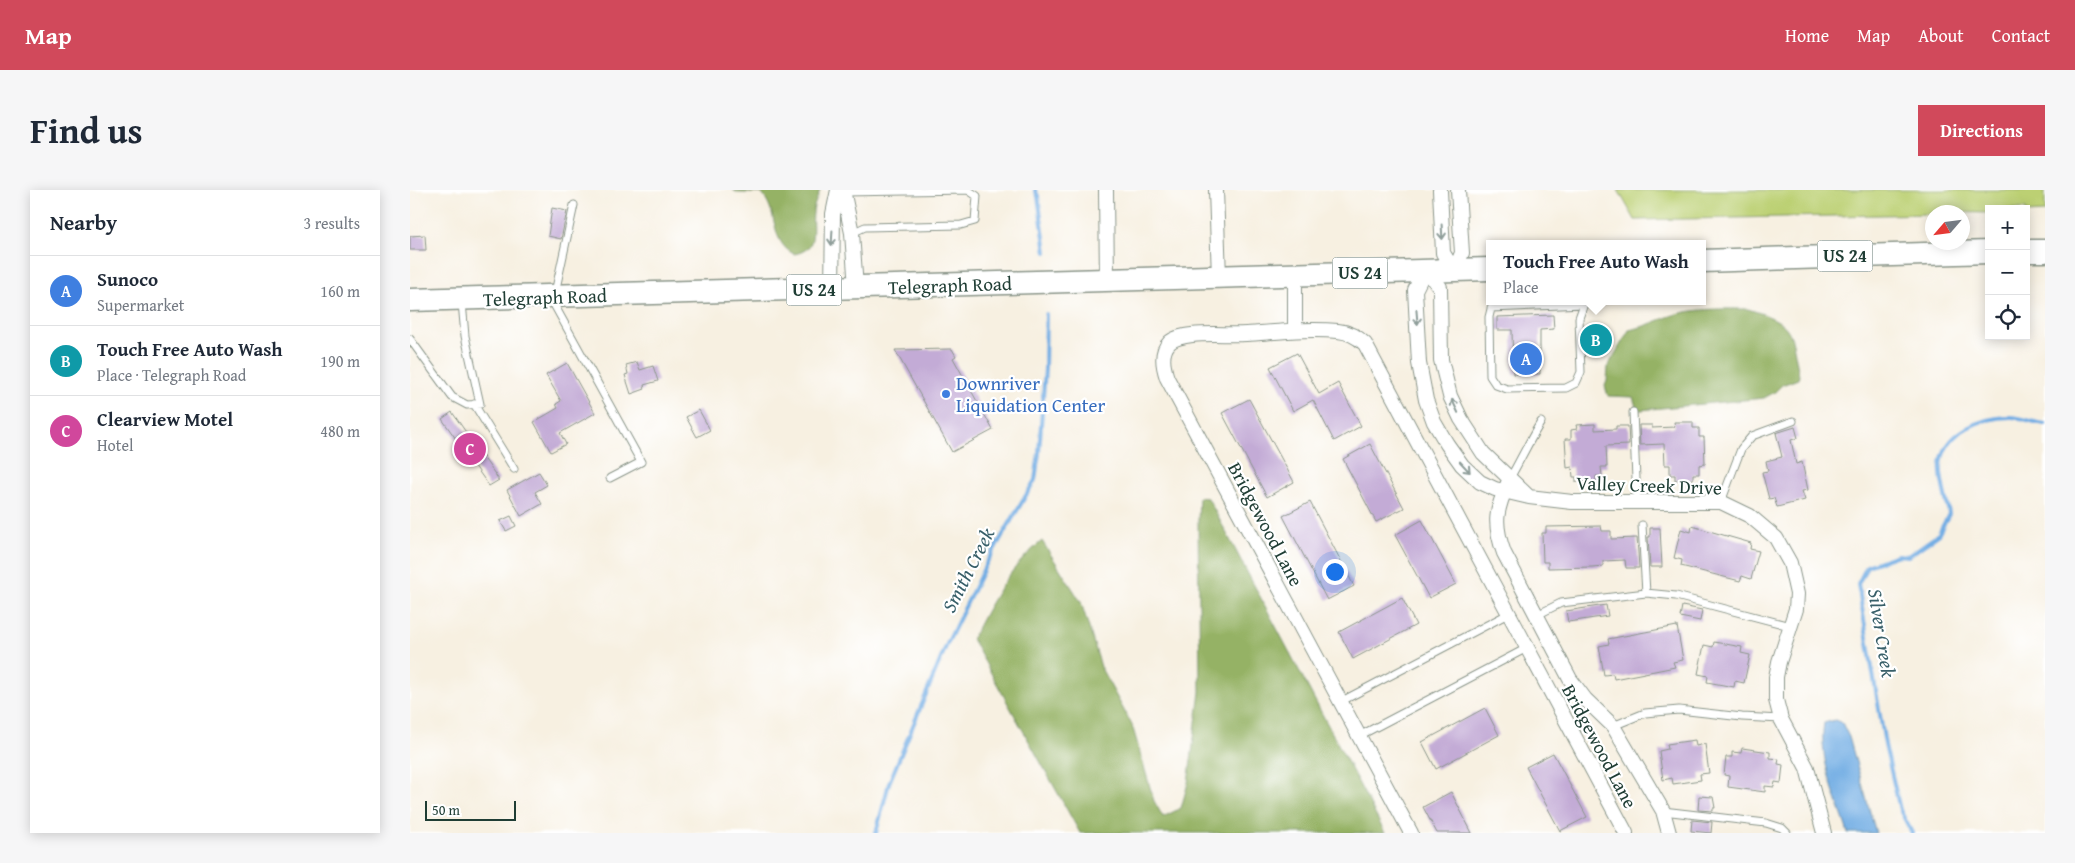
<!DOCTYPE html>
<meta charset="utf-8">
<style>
body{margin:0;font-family:"Gentium Book Plus",serif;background:#f6f6f7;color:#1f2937}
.controls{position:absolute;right:15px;top:15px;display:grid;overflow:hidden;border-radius:0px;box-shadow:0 2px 12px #0003}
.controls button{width:45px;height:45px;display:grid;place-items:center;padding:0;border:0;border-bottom:1px solid #e0e1e3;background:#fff;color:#1f2937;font:25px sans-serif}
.compass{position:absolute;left:1515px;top:15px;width:45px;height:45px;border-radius:50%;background:#fff;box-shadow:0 2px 12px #0003;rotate:242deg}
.scale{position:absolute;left:15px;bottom:12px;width:91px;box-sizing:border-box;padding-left:5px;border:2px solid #1f3d34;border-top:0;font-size:14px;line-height:18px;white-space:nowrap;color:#1f3d34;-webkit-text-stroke:4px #fff;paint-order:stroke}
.you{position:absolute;left:924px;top:381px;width:18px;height:18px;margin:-12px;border:4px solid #fff;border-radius:50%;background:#1a73e8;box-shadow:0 0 0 8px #1a73e833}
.badge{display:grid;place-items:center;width:32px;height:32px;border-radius:50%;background:#d1495b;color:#fff;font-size:16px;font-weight:700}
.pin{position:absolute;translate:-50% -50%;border:2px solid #fff;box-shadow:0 1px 5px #0006}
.popup{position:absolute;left:1076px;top:50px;width:220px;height:65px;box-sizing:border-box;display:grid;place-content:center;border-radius:0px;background:#fff;filter:drop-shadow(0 1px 4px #0005);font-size:16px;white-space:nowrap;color:#747a83}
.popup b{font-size:19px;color:#1f2937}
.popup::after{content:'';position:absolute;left:50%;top:100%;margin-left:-10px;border:10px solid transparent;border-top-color:#fff}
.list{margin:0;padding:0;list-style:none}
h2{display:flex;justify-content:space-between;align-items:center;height:65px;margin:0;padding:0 20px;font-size:21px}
h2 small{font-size:16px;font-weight:400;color:#747a83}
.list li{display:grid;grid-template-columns:32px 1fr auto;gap:15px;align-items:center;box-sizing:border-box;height:70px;padding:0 20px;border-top:1px solid #e0e1e3}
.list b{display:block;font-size:19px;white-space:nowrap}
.list p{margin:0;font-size:16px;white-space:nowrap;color:#747a83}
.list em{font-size:16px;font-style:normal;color:#747a83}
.icon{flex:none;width:28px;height:28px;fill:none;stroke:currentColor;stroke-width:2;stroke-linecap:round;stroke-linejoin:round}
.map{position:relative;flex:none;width:1635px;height:643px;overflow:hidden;border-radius:0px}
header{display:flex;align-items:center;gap:30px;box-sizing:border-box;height:70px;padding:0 25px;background:#d1495b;color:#fff}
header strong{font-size:24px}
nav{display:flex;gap:28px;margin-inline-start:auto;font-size:18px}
.intro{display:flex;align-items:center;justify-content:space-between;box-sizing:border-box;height:120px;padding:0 30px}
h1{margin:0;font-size:35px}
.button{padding:12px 22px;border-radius:0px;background:#d1495b;color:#fff;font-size:18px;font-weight:700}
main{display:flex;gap:30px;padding:0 30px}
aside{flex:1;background:#fff;border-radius:0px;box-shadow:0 2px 12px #0003}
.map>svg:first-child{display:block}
</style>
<header>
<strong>Map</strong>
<nav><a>Home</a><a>Map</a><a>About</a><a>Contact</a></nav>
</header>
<div class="intro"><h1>Find us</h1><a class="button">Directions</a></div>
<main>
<aside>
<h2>Nearby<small>3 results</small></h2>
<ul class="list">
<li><span class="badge" style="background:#3f7fe0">A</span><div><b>Sunoco</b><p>Supermarket</p></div><em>160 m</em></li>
<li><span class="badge" style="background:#0f9aa8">B</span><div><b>Touch Free Auto Wash</b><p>Place · Telegraph Road</p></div><em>190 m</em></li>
<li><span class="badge" style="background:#d1479c">C</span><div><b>Clearview Motel</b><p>Hotel</p></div><em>480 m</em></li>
</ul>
</aside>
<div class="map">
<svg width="1635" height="643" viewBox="0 0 1635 643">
<rect width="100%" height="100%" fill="#fff"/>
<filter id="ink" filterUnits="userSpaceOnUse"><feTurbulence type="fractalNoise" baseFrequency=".02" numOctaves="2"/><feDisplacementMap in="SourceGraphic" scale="10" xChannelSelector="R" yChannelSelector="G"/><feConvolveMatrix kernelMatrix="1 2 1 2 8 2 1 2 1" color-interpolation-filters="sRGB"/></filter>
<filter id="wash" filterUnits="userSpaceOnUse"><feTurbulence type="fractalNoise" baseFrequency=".0096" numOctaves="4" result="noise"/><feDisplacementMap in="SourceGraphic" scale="20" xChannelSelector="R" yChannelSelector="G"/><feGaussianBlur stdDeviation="1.12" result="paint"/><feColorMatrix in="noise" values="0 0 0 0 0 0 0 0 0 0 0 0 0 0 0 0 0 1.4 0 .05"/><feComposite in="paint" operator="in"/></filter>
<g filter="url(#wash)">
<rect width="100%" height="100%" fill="#f7f0e1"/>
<path fill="#bcd073" stroke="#6e8654" d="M1208 0H1635V22L1616 23V19H1579V23L1522 22V24L1225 30Z"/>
<path fill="#95b265" stroke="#5a784c" d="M323 0H410C408 7 403 16 403 23 401 40 409 60 384 64 359 52 369 20 351 3H328Z
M1338 119C1386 134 1380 140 1389 185L1388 189 1372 195 1365 202 1354 208 1231 220H1227L1223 207 1198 206 1195 196 1197 191 1198 176 1219 140C1237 137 1253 127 1271 123 1293 118 1316 119 1338 119Z
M789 307 798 308 975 643H670L562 449C581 411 598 379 632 351L671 412 692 480 722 535 744 611 753 627 771 618 778 593 790 502 788 331Z"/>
<path fill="#73aee4" stroke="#49768c" d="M1425 530 1432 533 1439 547 1466 643H1438C1427 608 1408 570 1414 533Z"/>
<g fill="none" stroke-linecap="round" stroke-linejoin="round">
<path stroke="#73aee4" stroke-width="4" d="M625 0 628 6 636 62
M466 643 479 593 537 454 577 372 625 290 629 263 635 179 636 124
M1502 643 1490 620 1475 555 1448 394 1457 376 1488 365 1498 366 1528 345 1539 324C1537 311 1529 287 1531 275 1534 242 1571 227 1601 227 1612 227 1623 233 1635 234"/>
</g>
<g id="blocks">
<path fill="#c3abd6" d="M142 18 157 21 151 49 138 46Z
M15 45 16 60H0V46Z
M1143 125 1144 139 1130 140V184H1103L1102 140H1087V127Z
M1181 138H1191V162L1181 163Z
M542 159 546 166 543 168 583 240 542 262 485 160Z
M887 163 909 204 928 193 951 236 924 251 903 210 883 221 860 177Z
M227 172 230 180 243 176 248 191 234 195 235 199 221 204 215 185 218 184 216 175Z
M157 173 185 223 150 243 156 254 141 262 124 232 148 218 146 214 151 211 136 185Z
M839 209 884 292 857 307 812 223Z
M289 220 300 240 287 247 276 227Z
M42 222 89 290 79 296 32 229Z
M1264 232H1283V238H1289V247H1294L1295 274 1289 275V284H1283V289L1265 290V285H1260V275H1255L1254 254 1230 255 1229 235H1242V238L1265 237Z
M1185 234V240L1206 239V236H1218L1219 255 1196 256 1197 277H1191L1192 286H1186V291L1166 292V287H1163L1162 277 1157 278 1155 249H1161V240L1167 239 1166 235Z
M1385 237 1388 248 1381 250 1386 274 1392 272 1398 300 1392 301 1395 310 1367 317 1364 308 1359 309 1352 282 1358 281 1356 271 1372 267 1366 243Z
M960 254 994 318 966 332 933 269Z
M129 282 137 295 125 302 132 314 111 326 97 300Z
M900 312 944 396 917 410 873 326Z
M101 326 106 336 96 341 90 331Z
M1012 330 1046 394 1019 408 985 345Z
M1191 336 1192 341H1201V349L1227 348 1229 378H1216L1215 370 1193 371V376L1182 377 1138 378V372H1133L1132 343H1136V337Z
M1282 336 1341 353 1340 359 1349 361 1341 389 1332 386 1330 391 1271 376 1272 370 1264 368 1271 339 1281 342Z
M1240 338H1250L1252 377H1240L1238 347H1240Z
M992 408 1006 435 943 469 929 442Z
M1196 415 1198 426 1158 432 1156 421Z
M1272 416 1292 420 1290 431 1270 427Z
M1267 436 1273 470 1263 472 1265 477 1204 489 1203 484 1194 485 1189 456 1199 454 1198 449Z
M1304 452 1332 457 1331 463 1340 465 1334 493 1325 491 1324 497 1297 492 1298 486 1288 484 1294 455 1303 457Z
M1075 518 1089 545 1026 579 1012 552Z
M1285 550 1286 556 1295 554 1299 583 1290 584 1291 590 1263 594 1262 588 1253 590 1249 561 1258 559 1257 554Z
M1332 558 1360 562V568L1369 569 1368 574 1373 575 1371 593 1365 592 1364 597 1355 596V602L1318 597 1319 586 1314 585 1316 567H1322V562L1331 563Z
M1143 563 1177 627 1150 641 1116 577Z
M1041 602 1062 643H1027L1013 617Z
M1289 606 1303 607 1305 618H1303V621L1288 620Z
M1282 630 1302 632 1301 643 1281 641Z"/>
</g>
</g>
<g filter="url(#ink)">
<use href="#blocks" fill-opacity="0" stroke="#8b968a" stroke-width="1"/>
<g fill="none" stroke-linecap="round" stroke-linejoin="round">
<g stroke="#8b968a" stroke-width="9">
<path id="lane" d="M434 2 558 0 567 6 565 31 551 35 455 37 442 43
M145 103 164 15
M141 109 231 272 200 288
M1083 111 1079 127 1080 186 1086 195 1097 199 1156 198 1166 193 1171 182 1169 128 1175 111
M1081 118 1174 114
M0 149 42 207 57 215 70 214 55 146 52 112
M64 214 104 279
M1223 222 1227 311
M1100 288C1111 269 1119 251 1131 232
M1311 312 1331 259 1342 246 1383 231
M1232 335 1236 403
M1127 425 1151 413 1236 403 1266 406 1380 436
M930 512 1098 424
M1203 536 1235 523 1269 520 1332 527 1371 529
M949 546 1117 458
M1253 621 1356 633 1372 638 1377 643"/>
</g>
<g stroke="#8b968a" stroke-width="16">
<path id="street" d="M433 0 442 43 446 98
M696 0 697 91
M806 0 809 87
M1030 0 1033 63 1044 81
M1044 81 1052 63 1048 0
M885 85V139
M422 99 423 24 428 0
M1098 293C1086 320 1083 333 1094 363L1160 489 1175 509 1203 536 1253 621 1259 643
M1119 307 1073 263 1051 229 1040 206 1031 170 1030 97 1015 80 1005 100 1009 173 1016 210 1024 232 1037 254 1052 275 1070 292 1085 299 1119 307 1162 312H1311L1340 326 1366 348 1380 373 1387 404 1386 419 1369 472 1366 487V510L1371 529 1397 578 1414 643
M1001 643 757 188C753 176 750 162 760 152 766 147 774 146 782 145 800 143 818 145 836 144 867 142 897 138 928 141 939 142 947 146 955 154L1216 643"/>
</g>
<g stroke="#8b968a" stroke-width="25">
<path id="primary" d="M1616 61H1635
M1292 71 1579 62
M0 110 1080 79"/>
</g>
<use href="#lane" stroke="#fff" stroke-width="7"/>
<use href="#street" stroke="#fff" stroke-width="14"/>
<use href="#primary" stroke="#fff" stroke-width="22"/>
</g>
<defs><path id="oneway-shaft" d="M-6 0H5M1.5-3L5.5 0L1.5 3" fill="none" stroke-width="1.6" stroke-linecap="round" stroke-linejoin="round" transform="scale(1.25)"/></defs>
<g stroke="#8f9e9a">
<use href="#oneway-shaft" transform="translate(1032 42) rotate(87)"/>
<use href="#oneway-shaft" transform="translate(422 48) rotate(93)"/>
<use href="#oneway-shaft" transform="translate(1007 127) rotate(85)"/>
<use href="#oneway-shaft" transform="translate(1045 216) rotate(-115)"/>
<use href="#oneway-shaft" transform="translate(1055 277) rotate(47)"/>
</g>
</g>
<circle fill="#3f7fe0" stroke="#fff" stroke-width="2" cx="536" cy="204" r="5"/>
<g text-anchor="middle" stroke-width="4.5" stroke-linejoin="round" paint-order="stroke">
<g fill="#fff" stroke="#627771" stroke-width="1">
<rect x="1407.5" y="50.5" width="55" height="31" rx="4"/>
<rect x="922.5" y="67.5" width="55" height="31" rx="4"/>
<rect x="376.5" y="84.5" width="55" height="31" rx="4"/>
</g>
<g font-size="18" font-weight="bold" fill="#1f3d34">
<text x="1435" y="72">US 24</text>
<text x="950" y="89">US 24</text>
<text x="404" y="106">US 24</text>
</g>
<g font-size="19" fill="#1f3d34" stroke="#fff">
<text transform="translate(540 95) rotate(-2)" y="7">Telegraph Road</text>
<text transform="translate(135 107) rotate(-2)" y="7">Telegraph Road</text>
<text transform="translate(1239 295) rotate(2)" y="7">Valley Creek Drive</text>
<text transform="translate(856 334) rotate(62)" y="7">Bridgewood Lane</text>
<text transform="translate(1190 556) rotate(62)" y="7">Bridgewood Lane</text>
</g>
<g font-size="19" fill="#366cbe" stroke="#fff" text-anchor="start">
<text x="546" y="200">Downriver<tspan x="546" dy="22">Liquidation Center</tspan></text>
</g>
<g font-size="20" font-style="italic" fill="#385f69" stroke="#fff">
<text transform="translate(558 380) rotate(-63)" y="7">Smith Creek</text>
<text transform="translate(1472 443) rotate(81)" y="7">Silver Creek</text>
</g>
</g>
</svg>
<div class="controls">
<button>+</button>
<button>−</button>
<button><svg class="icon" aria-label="locate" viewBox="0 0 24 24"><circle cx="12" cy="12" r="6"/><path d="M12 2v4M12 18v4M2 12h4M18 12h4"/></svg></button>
</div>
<svg class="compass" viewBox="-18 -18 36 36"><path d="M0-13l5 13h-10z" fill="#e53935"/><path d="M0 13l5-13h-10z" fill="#747a83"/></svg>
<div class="scale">50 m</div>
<div class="you"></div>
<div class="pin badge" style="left:1116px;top:169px;background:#3f7fe0">A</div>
<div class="pin badge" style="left:1186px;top:150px;background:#0f9aa8">B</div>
<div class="popup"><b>Touch Free Auto Wash</b>Place</div>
<div class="pin badge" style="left:60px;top:259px;background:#d1479c">C</div>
</div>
</main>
